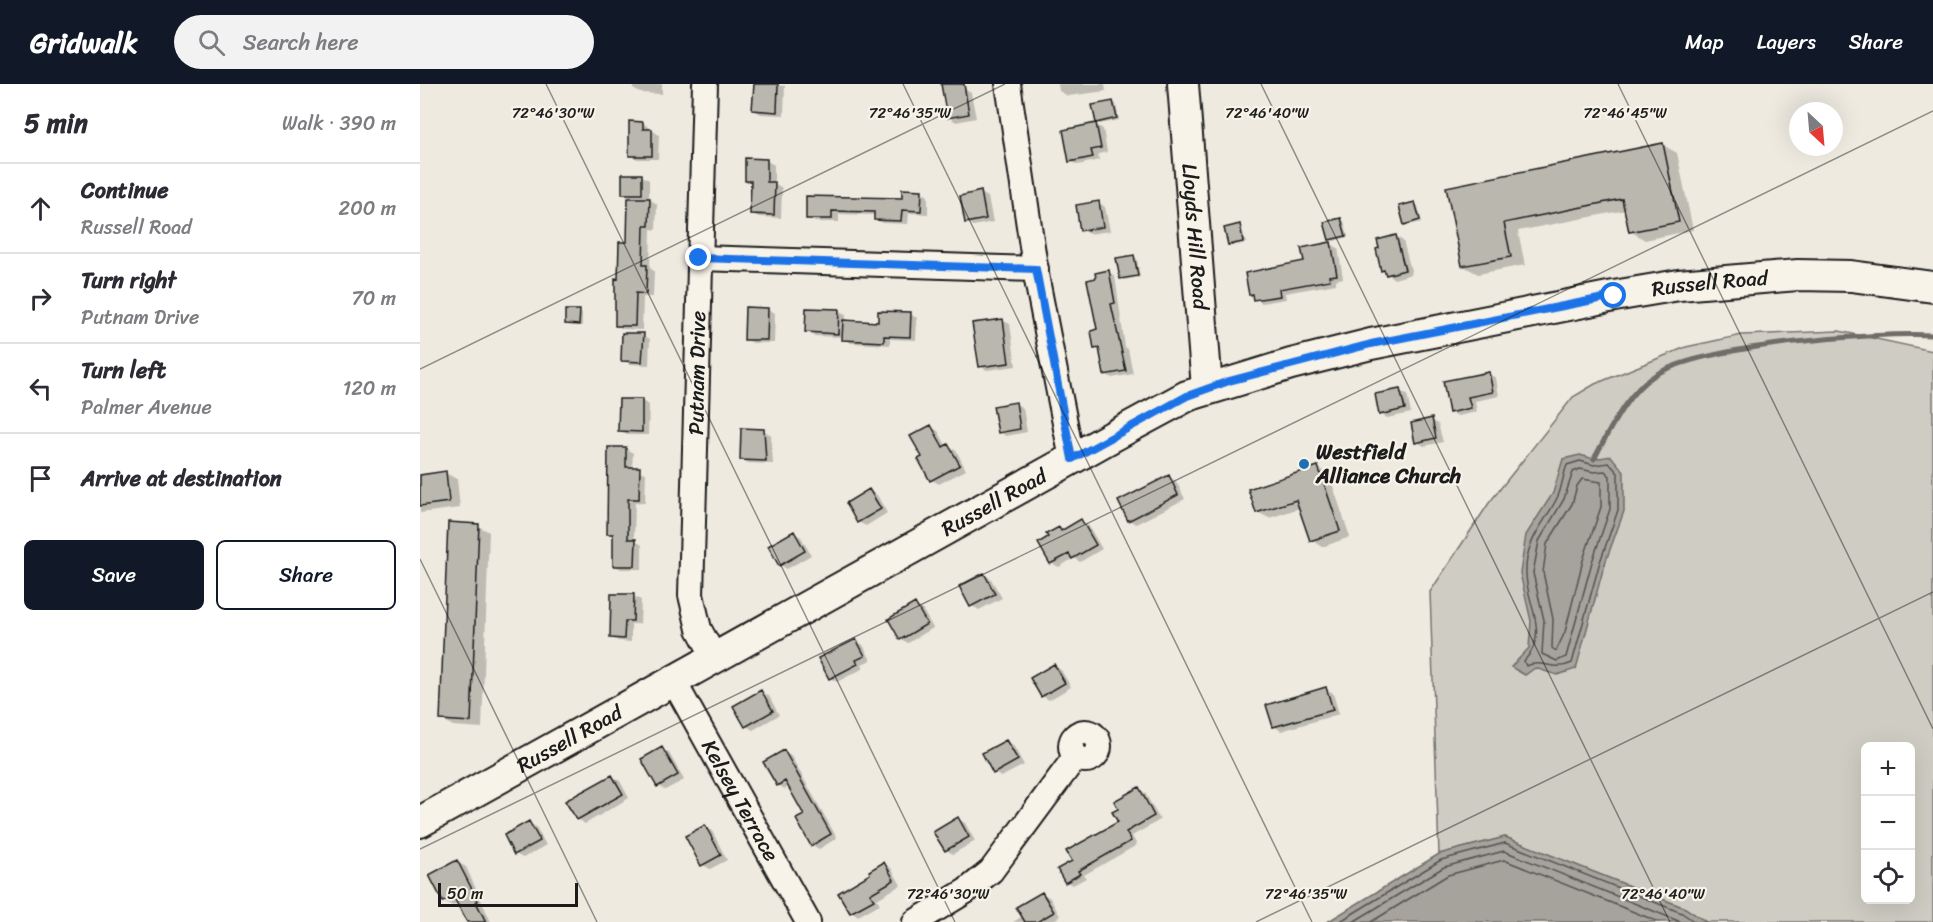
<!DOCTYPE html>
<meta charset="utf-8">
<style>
body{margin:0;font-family:Sriracha,sans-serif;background:#f2f2f3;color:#2b2b33}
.controls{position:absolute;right:18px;bottom:18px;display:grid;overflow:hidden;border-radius:9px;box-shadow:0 6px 24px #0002}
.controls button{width:54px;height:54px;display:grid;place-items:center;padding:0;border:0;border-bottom:2px solid #e1e1e2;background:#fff;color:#2b2b33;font:30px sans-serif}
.compass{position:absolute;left:1369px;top:18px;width:54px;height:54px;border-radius:50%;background:#fff;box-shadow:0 6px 24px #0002;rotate:154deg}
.scale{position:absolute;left:18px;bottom:15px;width:140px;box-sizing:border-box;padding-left:6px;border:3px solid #1c1c1c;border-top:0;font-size:16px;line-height:21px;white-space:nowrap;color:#1c1c1c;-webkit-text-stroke:4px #f7f3e8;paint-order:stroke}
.stop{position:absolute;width:18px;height:18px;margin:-14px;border:4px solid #1a73e8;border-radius:50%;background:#fff}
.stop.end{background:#1a73e8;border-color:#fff;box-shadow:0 2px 6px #0008}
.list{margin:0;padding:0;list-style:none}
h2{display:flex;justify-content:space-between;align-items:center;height:78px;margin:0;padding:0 24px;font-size:26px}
h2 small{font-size:20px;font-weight:400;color:#7c7c81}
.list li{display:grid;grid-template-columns:39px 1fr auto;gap:18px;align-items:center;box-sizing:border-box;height:90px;padding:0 24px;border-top:2px solid #e1e1e2}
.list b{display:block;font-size:22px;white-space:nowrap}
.list p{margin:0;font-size:20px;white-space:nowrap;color:#7c7c81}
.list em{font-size:20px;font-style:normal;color:#7c7c81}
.actions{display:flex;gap:12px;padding:18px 24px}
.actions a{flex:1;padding:14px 0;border:2px solid #111827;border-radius:9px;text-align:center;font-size:21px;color:#111827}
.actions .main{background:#111827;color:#fff}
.icon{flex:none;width:33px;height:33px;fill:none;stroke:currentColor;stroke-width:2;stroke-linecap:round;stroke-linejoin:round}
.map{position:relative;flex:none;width:1513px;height:838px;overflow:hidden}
header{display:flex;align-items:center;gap:36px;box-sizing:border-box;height:84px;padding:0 30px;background:#111827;color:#fff}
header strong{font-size:28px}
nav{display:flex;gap:33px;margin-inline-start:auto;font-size:21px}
.search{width:420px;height:54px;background:#f2f2f3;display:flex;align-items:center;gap:15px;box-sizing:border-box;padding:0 21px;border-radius:33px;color:#7c7c81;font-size:22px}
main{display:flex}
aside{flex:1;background:#fff}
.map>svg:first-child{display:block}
</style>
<header>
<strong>Gridwalk</strong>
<div class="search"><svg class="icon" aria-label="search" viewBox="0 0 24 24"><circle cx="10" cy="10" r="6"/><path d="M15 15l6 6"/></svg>Search here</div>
<nav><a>Map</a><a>Layers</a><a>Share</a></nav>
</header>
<main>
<aside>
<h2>5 min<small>Walk · 390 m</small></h2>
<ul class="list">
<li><svg class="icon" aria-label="ahead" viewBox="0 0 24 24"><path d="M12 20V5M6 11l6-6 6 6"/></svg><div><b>Continue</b><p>Russell Road</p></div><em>200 m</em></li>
<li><svg class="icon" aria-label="right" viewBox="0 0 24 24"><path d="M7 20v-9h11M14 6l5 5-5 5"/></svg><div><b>Turn right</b><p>Putnam Drive</p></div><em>70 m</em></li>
<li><svg class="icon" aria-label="left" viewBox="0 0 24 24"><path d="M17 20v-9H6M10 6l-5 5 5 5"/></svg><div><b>Turn left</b><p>Palmer Avenue</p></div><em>120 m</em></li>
<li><svg class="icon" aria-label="arrive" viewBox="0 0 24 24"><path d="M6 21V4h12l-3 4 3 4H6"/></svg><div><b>Arrive at destination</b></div></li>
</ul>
<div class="actions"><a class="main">Save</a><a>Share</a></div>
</aside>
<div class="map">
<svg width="1513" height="838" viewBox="0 0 1513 838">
<rect width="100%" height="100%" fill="#eeeae0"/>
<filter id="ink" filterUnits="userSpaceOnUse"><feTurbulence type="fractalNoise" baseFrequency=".0167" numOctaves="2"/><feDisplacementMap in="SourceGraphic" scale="12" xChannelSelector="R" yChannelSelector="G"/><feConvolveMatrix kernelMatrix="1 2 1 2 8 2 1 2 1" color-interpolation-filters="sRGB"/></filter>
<g filter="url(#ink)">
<path fill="#cfccc3" stroke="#767470" stroke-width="1.5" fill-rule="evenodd" d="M1419 247 1513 267V838H1286L1265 824 1085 753 1019 770 1010 508 1069 419 1153 313 1175 300 1266 263 1322 251ZM1446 662H1490V816H1446Z"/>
<path fill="#a6a39d" stroke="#6f6d69" stroke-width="1.5" d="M1160 371 1174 375 1191 372 1204 388V427L1184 482 1156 585 1137 591 1115 584 1105 591 1091 583 1109 564 1111 537 1100 489 1106 451 1133 409 1143 375Z
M1085 753 1265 824 1286 838H907L1019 770Z"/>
<path fill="#0003" d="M213 0H242V10L220 9 213 5Z
M335 0 365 2 364 31 341 30 334 26Z
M638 0H685L686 7 648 12 639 7Z
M544 5 551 9 556 34 536 38 529 33Z
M693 18 696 20 699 36 680 40 677 38Z
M223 39 239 51 238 75H217L210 71Z
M676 41 683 45 687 68 678 70 679 76 658 81 650 77Z
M1243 61 1257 69 1273 146 1225 156 1210 147 1206 126 1098 147 1105 181 1058 190 1043 182 1028 104Z
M347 77 354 81V99L362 104 361 134 339 133 331 129 332 100 326 96Z
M222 92 229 96V115L237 120 236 146 231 145 230 184 234 187 233 213H223L222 246 203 245 196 241 199 196 208 159 214 115 203 109Z
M501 108 508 112V130L489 129 488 140 463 139 455 135 456 131 419 130V138H395L387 134 388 113 483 116Z
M561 109 568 113 573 138 553 142 546 138Z
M678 118 685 123 690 147 669 150 662 146Z
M995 120 998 122 1002 138 989 141 985 140Z
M921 136 924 137 928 153 914 157 911 155Z
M819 142 822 144 826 159 812 162 809 160Z
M976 152 983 157 992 190 974 195 963 186Z
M911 160 918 164 923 194 916 196V200L865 209 866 215 842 219 830 210 885 179Z
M714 173 717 175 720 193 704 196 701 194Z
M688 188 695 192 705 263 708 265 713 290 692 294 685 290 681 267 675 264 679 246 677 195Z
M348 225 355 229 354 259H333L325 255Z
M419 227 426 231V238L459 239 490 230 497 234 496 256 470 255V261L431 259 424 253 394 252 387 248Z
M159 228 162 230V242L146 239Z
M582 236 590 240 596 282 567 286 560 282Z
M223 251 230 255 229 281 210 280 203 276Z
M1069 290 1076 294 1079 312 1055 317 1057 328 1038 332 1030 328Z
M980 307 987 311 991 329 967 334 960 330Z
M200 317H222L229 321 228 351H207L200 346Z
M596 320 603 324 607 348 586 352 579 348Z
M1011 336 1018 340 1023 358 1004 362 997 358Z
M511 343 518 347 527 363 536 366 546 386 519 400 512 396 504 373Z
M343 346 351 351 353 380 328 379 321 375Z
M206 365 213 369 212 385 226 389 225 419 215 418 214 456 222 461V485H201L194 481V453L188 449Z
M897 383 909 390 930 453 902 463 891 456 880 424 849 434 837 428Z
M25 389 37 395 40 424 0 429V392Z
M749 393 756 397 765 415 716 440 709 436Z
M449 407 457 411 467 429 446 442 438 438Z
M661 437 668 441 682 465 660 478 654 474 639 483 631 479 630 454 639 445 643 447Z
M58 442 69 448 62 644 33 642 22 635Z
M374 449 381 453 391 471 367 485 360 481Z
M564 490 571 495 582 514 559 526 552 522Z
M213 512 221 516 220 540H211V558L198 557 191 553Z
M495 521 502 525 513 544 488 559 481 555Z
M436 556 443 561 451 576 442 580 444 584 417 598 410 594Z
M634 582 641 586 651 603 629 616 622 612Z
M906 605 913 609 919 630 861 647 854 642Z
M341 608 349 612 359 631 333 646 326 642Z
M586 657 593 661 604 681 581 693 574 689Z
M242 665 249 669 264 696 245 706 238 702Z
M364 668 371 672 417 754 399 765 392 761 386 732 370 702 365 705 358 701Z
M192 693 200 697 209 714 165 740 158 735Z
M719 705 725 709 740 736 712 752 717 761 664 791 666 794 653 801 646 798 654 778 700 738V726Z
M538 735 545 739 555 757 533 770 526 766Z
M109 739 116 743 126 761 103 774 95 770Z
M285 743 292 747 307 776 290 785 283 781 267 753Z
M37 778 46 783 71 838H49L38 819 33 822 24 817Z
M464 780 471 784 481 801 457 815 460 820 438 832 431 828 452 790Z
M622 809 630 814 640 832 631 838H593L603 832Z"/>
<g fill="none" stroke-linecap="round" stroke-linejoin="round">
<path stroke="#535250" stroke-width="1.5" d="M1160 377 1174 381 1189 379 1198 389V426L1179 481 1152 579C1133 588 1124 575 1106 582L1104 577C1131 548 1106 521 1106 489 1105 455 1125 440 1138 412 1142 403 1143 391 1147 381Z
M1160 385 1174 388 1185 387 1190 392V425L1172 478 1146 573 1137 577 1122 570 1124 536 1113 489 1119 457 1144 415 1153 388Z
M1162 395 1181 398V423L1163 476 1145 548 1136 567 1132 564 1133 535 1123 488 1127 460 1152 420 1157 402Z
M919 838 1021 776 1085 759 1262 829 1275 838
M933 838 1024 783 1084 767 1261 838
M951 838 1028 791 1084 776 1239 838"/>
<path stroke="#6f6d69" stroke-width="5" d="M1174 375C1190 346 1206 309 1235 291 1284 261 1453 248 1513 251"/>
</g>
<path fill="#bab7af" stroke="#1c1c1c" stroke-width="1.5" d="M334 0H358L357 28 332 26Z
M521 0H544L549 30 527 34Z
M693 17 697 34 676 39 672 21Z
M209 37 223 38V45H232V72H209Z
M676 39 681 64 671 66 673 73 649 78 643 46Z
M1243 59 1259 138 1209 148 1202 115 1084 139 1091 173 1042 182 1026 103Z
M325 74 347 75V98H355L354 131 330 130 331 97H325Z
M202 90H222V110H202Z
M482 105 502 106 501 127 482 126 481 137 454 136V128L412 127V135H386V112L482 114Z
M561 107 566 135 545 139 540 112Z
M208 114H230L229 142H224L223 181H227L226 210 216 209 215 242H195V194L198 195 199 158H207Z
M679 117 683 143 660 147 656 121Z
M995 118 1000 136 984 141 979 122Z
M921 134 926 152 909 156 904 138Z
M820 140 823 158 808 161 804 144Z
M976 151 985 186 966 191 964 186 961 187 956 165 959 164 957 156Z
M911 158 917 191 909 192 910 196 859 205 860 212 833 216 832 210 829 211 825 189 884 177 881 164Z
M714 171 718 192 700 195 696 174Z
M689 186 695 219 691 220 706 287 684 291 679 264 674 265 671 247 677 245 667 196 676 194 675 189Z
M325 223 348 224 347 256H324Z
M386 224 419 225 418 250 385 248Z
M145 226H160L159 241 145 240Z
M458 227 491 228 490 253 464 252V258L422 256 423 236 458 238Z
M583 235 589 279 559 283 552 239Z
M202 249H224L222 278 201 277Z
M1069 288 1073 308 1048 313 1051 324 1029 329 1023 297Z
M980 305 985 325 959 331 955 310Z
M199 315H222V348L198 347Z
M596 318 600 345 578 349 573 322Z
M1012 334 1016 354 995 359 991 339Z
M511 341 523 363 528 360 540 381 510 397 498 375 502 373 490 352Z
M321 344 344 345 346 377 320 376Z
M188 363H206V383H220L219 415H208V455H216L215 482H193V450H187Z
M898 382 920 447 890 457 876 416 836 429 828 405Z
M26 387 29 418 0 422V391Z
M749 391 758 411 708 437 698 417Z
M449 405 461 425 437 439 426 419Z
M661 435 676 461 652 475 649 470 630 480 618 459 628 453 626 450 639 443 641 447Z
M28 438 59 440 51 638 20 636Z
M374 447 385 467 359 482 348 462Z
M564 489 575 510 550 523 539 502Z
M191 510H214L213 537H205L204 555 190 554Z
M495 519 507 540 480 556 468 535Z
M436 555 445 572 436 576 438 580 409 595 398 574Z
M634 580 645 599 621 613 610 594Z
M906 603 913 626 853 643 846 621Z
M341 606 353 627 325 643 313 622Z
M586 656 598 676 573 690 562 669Z
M242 663 258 691 237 703 221 675Z
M364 666 411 750 391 762 376 735 384 731 365 697 357 702 343 678Z
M192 691 203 710 157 736 145 717Z
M719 703 734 732 706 748 711 757 658 787 660 790 645 799 637 785 652 777 646 767 698 738 692 728 698 725 694 717Z
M538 733 549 753 525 767 513 748Z
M109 737 120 757 94 771 84 751Z
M285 741 301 771 281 782 265 752Z
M37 776 58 817 56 818 66 838H47L33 812 23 818 9 791Z
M464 778 474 796 450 810 454 816 430 829 418 809 450 790 449 787Z
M622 808 634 828 617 838H605L596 823Z"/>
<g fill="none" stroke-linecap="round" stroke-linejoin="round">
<g stroke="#1c1c1c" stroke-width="28">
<g id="minor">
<path d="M285 0 271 511 279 545 294 573"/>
<path d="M588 0 617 196 652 375"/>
<path d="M279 174 616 185"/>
<path id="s1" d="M253 596 388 838"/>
<circle cx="665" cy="662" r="14"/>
<path d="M495 838 546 807 571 787 656 672"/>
</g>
</g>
<g stroke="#1c1c1c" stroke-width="34">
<g id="major">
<path id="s2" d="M763 0 787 304"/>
<path id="s3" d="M0 738 695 351 767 312 871 280 951 260 1194 212 1259 201 1378 191 1431 192 1513 203"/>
</g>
</g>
<use href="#minor" stroke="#f7f3e8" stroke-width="24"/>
<use href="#major" stroke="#f7f3e8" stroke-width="30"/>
</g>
</g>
<g fill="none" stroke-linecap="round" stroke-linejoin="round" filter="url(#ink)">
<path stroke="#1a73e8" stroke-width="8" d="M279 174 616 185 652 375 767 312 809 297 951 260 1194 212"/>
</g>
<path fill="none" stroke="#1c1c1c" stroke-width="1.5" stroke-opacity="0.45" d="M126 0 535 838M483 0 892 838M841 0 1250 838M1198 0 1513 645M0 285 585 0M0 475 177 838M0 765 1513 27M836 838 1513 508"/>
<circle fill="#1f6fb2" stroke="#f7f3e8" stroke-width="2" cx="884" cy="380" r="6"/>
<g text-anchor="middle" stroke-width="4.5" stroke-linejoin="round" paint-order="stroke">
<g font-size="21" fill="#1c1c1c" stroke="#f7f3e8">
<text dy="7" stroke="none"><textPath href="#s2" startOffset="153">Lloyds Hill Road</textPath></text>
<text dy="7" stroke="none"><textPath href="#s3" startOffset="1413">Russell Road</textPath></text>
<text transform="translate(277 289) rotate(-89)" y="7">Putnam Drive</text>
<text dy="7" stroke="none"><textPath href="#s3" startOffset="657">Russell Road</textPath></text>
<text dy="7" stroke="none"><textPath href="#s3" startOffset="171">Russell Road</textPath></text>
<text dy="7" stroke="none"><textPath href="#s1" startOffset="138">Kelsey Terrace</textPath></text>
</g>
<g font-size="21" font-weight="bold" fill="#1c1c1c" stroke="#f7f3e8" text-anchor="start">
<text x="896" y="375">Westfield<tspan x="896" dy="24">Alliance Church</tspan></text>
</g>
</g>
<g font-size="15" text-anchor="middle" fill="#1c1c1c" stroke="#f7f3e8" stroke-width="4.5" stroke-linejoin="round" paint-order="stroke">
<text x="133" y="34">72°46'30"W</text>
<text x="490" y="34">72°46'35"W</text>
<text x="847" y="34">72°46'40"W</text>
<text x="1205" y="34">72°46'45"W</text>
<text x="528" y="815">72°46'30"W</text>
<text x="886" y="815">72°46'35"W</text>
<text x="1243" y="815">72°46'40"W</text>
</g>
</svg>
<div class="controls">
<button>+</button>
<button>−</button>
<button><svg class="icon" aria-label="locate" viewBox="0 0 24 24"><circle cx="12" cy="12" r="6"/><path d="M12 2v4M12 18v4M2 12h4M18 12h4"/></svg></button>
</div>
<svg class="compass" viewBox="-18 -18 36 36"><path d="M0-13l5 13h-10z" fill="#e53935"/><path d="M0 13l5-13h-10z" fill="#7c7c81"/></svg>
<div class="scale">50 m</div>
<div class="stop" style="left:1194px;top:212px"></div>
<div class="stop end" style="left:279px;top:174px"></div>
</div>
</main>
